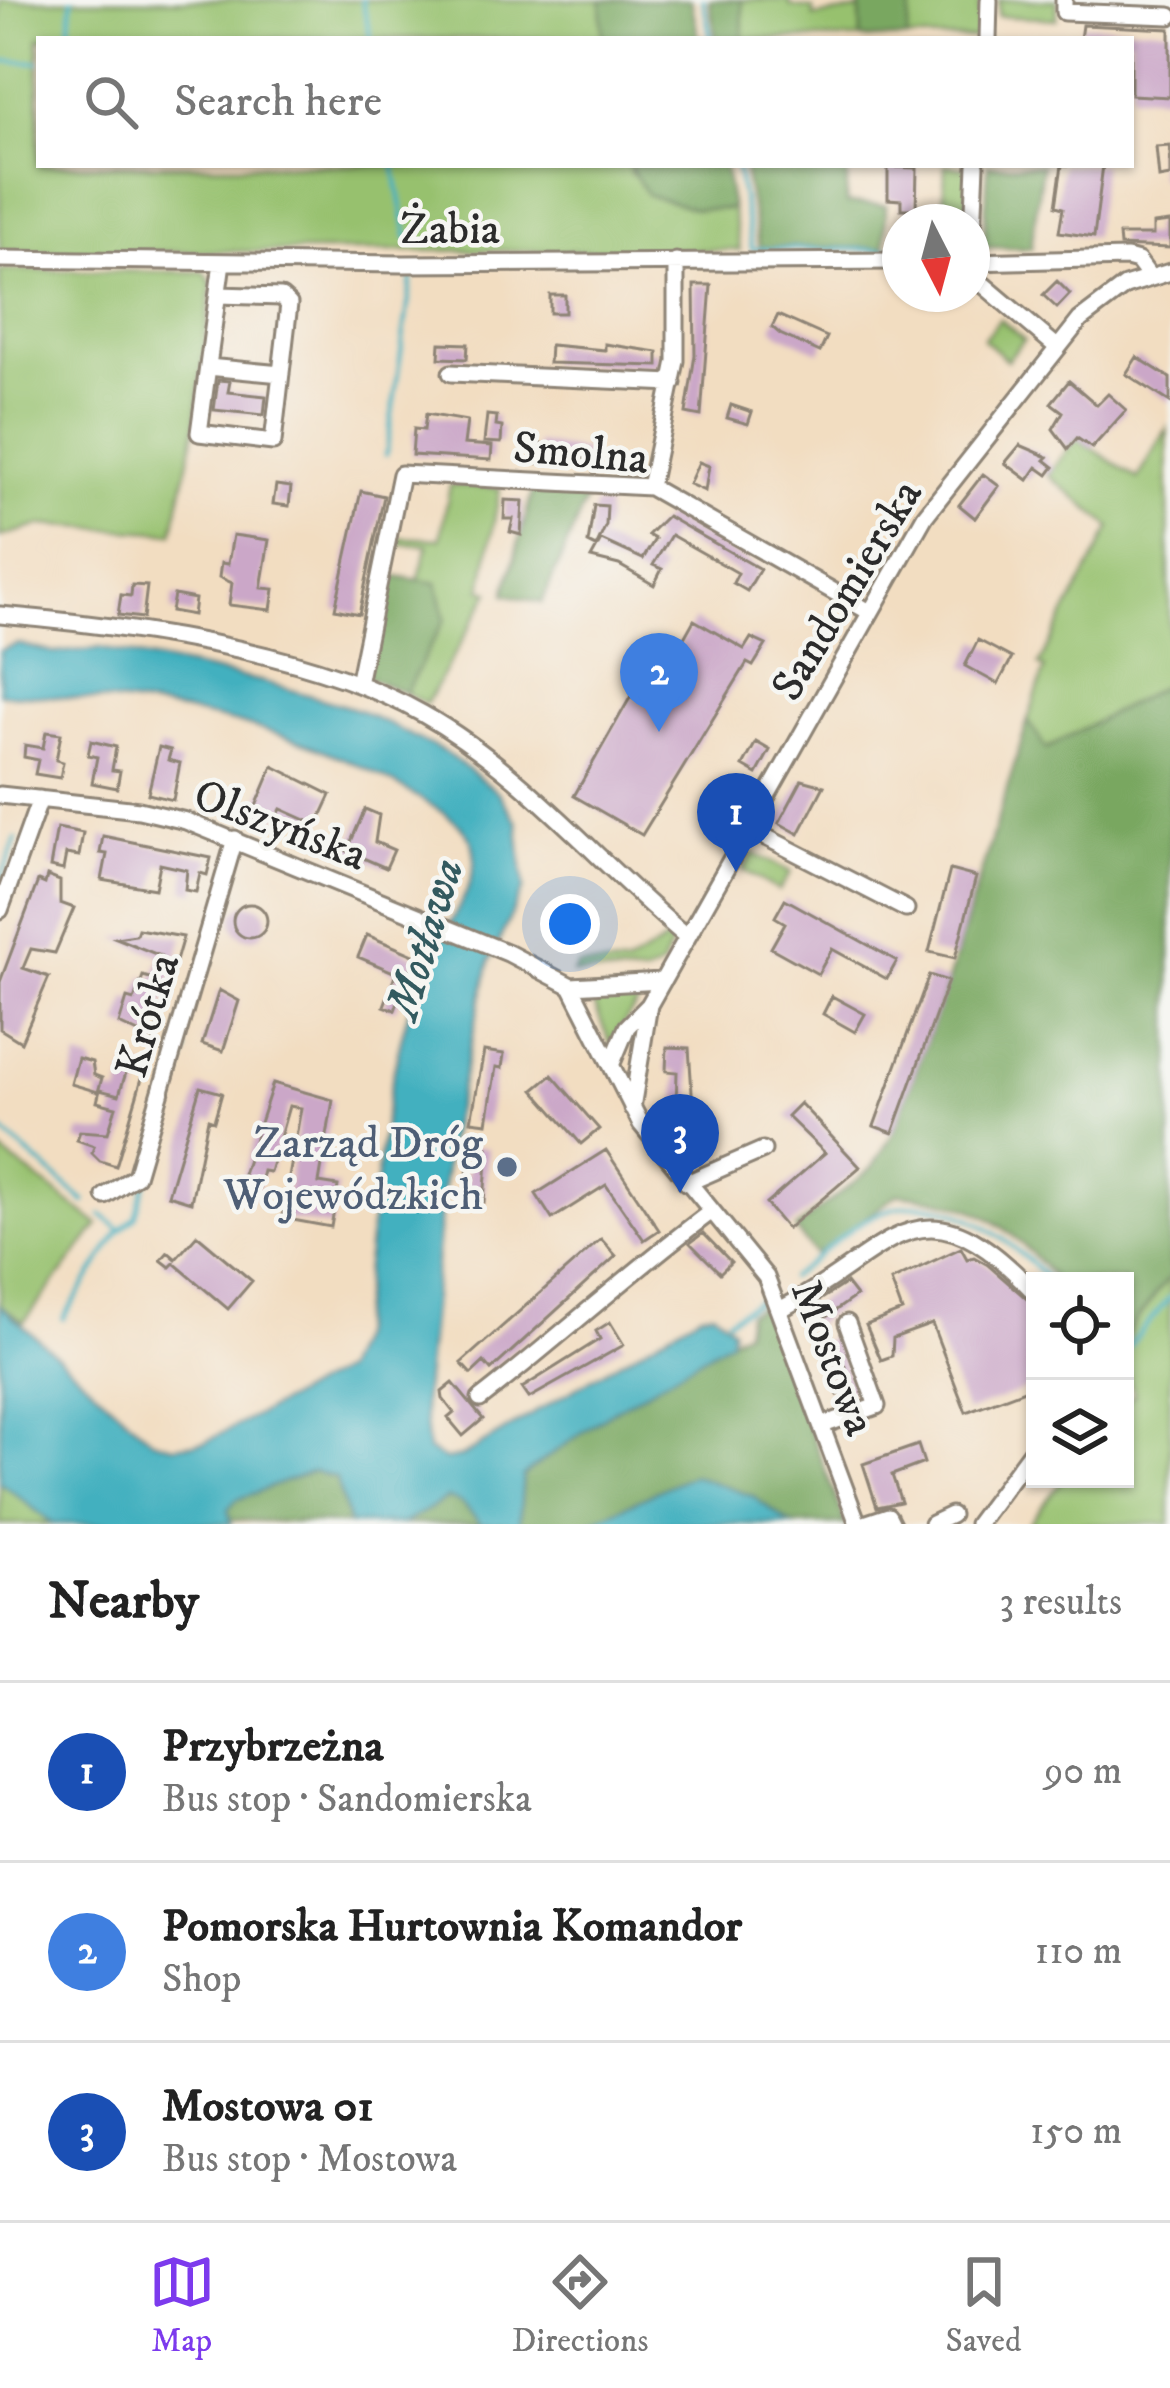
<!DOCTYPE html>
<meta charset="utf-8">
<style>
body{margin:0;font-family:"IM FELL DW Pica",serif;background:#f6f6f6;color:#222}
.controls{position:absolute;right:36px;bottom:36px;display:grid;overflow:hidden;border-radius:0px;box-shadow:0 3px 9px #0004}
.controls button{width:108px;height:108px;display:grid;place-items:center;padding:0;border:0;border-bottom:3px solid #e0e0e0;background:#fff;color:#222;font:60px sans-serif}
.compass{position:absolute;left:882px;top:204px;width:108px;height:108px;border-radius:50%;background:#fff;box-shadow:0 3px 9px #0004;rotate:174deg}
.you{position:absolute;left:570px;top:924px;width:42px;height:42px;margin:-30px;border:9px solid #fff;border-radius:50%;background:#1a73e8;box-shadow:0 0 0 18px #1a73e833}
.badge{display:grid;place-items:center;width:78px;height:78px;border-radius:50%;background:#7c3aed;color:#fff;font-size:39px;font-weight:700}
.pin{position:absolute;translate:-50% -99px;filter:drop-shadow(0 3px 6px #0008)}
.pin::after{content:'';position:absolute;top:63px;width:42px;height:36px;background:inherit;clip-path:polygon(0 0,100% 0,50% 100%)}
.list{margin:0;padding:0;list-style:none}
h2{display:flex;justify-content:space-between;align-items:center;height:156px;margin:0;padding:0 48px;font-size:51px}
h2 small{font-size:39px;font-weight:400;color:#767676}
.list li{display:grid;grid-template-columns:78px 1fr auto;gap:36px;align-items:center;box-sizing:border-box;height:180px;padding:0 48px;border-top:3px solid #e0e0e0}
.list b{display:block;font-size:45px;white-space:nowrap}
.list p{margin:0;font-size:39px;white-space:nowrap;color:#767676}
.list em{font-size:39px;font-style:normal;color:#767676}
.icon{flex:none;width:66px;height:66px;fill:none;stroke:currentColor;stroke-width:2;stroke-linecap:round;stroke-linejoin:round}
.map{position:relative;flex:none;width:1170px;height:1524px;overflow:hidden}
.search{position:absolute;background:#fff;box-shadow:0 3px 9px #0004;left:36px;right:36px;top:36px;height:132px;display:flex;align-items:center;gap:30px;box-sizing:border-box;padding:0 42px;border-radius:0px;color:#767676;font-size:45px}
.sheet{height:696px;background:#fff}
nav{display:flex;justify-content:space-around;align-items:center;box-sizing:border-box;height:168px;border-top:3px solid #e0e0e0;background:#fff;font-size:33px;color:#767676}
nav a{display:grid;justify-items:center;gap:6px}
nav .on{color:#7c3aed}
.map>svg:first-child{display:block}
</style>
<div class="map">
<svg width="1170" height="1524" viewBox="0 0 1170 1524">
<rect width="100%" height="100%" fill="#f6f6f2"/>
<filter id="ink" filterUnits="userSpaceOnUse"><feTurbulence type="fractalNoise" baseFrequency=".00833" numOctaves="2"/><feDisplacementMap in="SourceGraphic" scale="24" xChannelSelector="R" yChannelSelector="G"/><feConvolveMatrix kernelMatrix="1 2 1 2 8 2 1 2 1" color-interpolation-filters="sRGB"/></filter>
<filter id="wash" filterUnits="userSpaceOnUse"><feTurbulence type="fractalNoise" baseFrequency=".004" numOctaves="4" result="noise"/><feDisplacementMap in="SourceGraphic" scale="48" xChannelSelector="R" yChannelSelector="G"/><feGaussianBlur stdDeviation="2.7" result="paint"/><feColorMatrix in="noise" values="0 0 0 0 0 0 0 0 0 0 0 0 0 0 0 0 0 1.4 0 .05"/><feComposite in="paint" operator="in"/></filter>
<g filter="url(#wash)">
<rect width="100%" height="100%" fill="#f2ddc1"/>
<path fill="#97c16e" stroke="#61764c" stroke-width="3" d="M0 0H601L603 39H39V165H629L631 174 696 209H732L740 250 0 252Z
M742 0H789L790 6 813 9 814 17 860 10 861 39H743Z
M912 0H980L977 39H907Z
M999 0H1057V19L998 16Z
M945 165 969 168 966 222H943Z
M0 270 204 272 212 283 193 440 173 533 41 525 0 537Z
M1000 319 1024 340 1007 360 983 339Z
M1167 428 1170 682 1045 749 1028 720 1045 668 1039 665 1111 527 1048 475 1077 438 1138 479Z
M450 485 500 488 482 589 490 592 426 704 405 693 445 619 437 583 418 581 428 545 391 544V537L440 539Z
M753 853 791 872 779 891 743 870Z
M674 936 662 966 644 975 573 973 578 966H626Z
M642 989 645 993 610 1043 590 994Z
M0 1151 99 1225 24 1322 0 1305Z
M1170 1276V1524H1028L1063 1479H1125V1404L1134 1394C1110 1338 1138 1318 1170 1276Z
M0 1482 4 1483 53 1524H0Z"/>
<path fill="#79a761" stroke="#526946" stroke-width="3" d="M601 0H691L699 39H603Z
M709 0H742L743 39H716Z
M860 0H912L907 39H861Z
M629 165H724L732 209H696L647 195Z
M743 165H848L846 203 886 205 885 248 759 247Z
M988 165H1042L1031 249 984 247Z
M533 489 589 493 542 603 505 594Z
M385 574 437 583 445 619 405 693 364 676Z
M1170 682V1276L1125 1335V1281H1056C1002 1219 980 1203 898 1194L815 1255 795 1229 872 1168 893 1133 948 981 1028 720 1046 749Z
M762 1306 846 1524H791L752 1496 692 1475 586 1524H519L523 1475 605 1416 745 1330 748 1313Z
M313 1471 336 1478 349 1524 228 1520V1509L236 1499Z
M448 1498 462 1503 481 1524H402Z"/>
<path fill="#43b0bf" stroke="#376e75" stroke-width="3" d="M18 644 54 653 100 648 264 682 359 710 446 753 498 792 518 823 524 888 490 960 447 1147 423 1404 428 1450 445 1460 461 1457 701 1313 714 1311 732 1328 730 1340 605 1416 523 1475 519 1524H481L462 1503 448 1498 402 1524H349L336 1478 313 1471 236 1500 228 1509 231 1524H53L0 1482V1305L152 1440 173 1446 205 1442 342 1371 357 1336C374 1220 379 1095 417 985 432 942 484 888 473 846 467 824 437 809 419 798 292 719 147 699 0 694V650Z
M692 1475 752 1496 791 1524H586Z"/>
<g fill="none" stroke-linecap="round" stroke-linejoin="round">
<path stroke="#43b0bf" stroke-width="4.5" d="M362 0 371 39
M703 0 711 39
M69 39 72 0
M0 61 39 62
M394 165 408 240
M736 165 752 249 900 250
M386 455 412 278
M0 882 16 839
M0 1129 85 1202
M102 1215 121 1230
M790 1278C816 1259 842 1232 871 1217 939 1181 1005 1235 1049 1281
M63 1319 118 1233 135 1217 187 1051
M728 1319 762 1298
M1125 1351 1170 1297"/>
</g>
<g id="blocks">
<path fill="#cba7c8" d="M1082 25 1170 29V97L1131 95V39H1080Z
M1170 146V176L1159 178 1156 147Z
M1062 165H1103L1094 237 1059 232 1063 208 1056 206Z
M888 167 917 168 916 209H901V200L888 199Z
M1170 222V248L1120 246 1119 235H1153V224Z
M1057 281 1070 294 1057 308 1043 295Z
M694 285H711L701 416 686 413 695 355Z
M550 295H565V313H550Z
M778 315 827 337 820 352 780 334 772 327Z
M440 343 468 344 467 359 439 358Z
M605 344 658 352V366L549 363 550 345 605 350Z
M1137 357 1170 378V402L1126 374Z
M218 380 230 381 228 392 266 396 264 415 214 410Z
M1069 381 1097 405 1108 394 1126 410 1092 448 1077 438 1068 449 1053 429 1063 412 1051 403Z
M731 405 752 412 748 424 727 418Z
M426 414 467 421 464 444 492 446 491 460 412 455 414 429 424 430Z
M487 415 497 416 496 426 502 427 501 443 484 442Z
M537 443 585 451 584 466 537 463Z
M1020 445 1048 457 1045 460 1054 467 1048 475 1037 467 1028 480 1005 463Z
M699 462 709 466 705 491 689 484Z
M983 474 999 486 975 518 959 505Z
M276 485 291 487 289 506 273 504Z
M361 491 384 496 359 614 335 609Z
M505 500 523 501 521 535 510 532 513 519H504Z
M594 505 607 506 606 525 596 547 588 543Z
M667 516 760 569 747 591 733 583 738 573 671 535 653 565 662 569 654 585 619 565 591 558 601 540 643 559 655 539 648 535Z
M233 535 269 540 261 588 274 589 271 610 229 605 232 583 219 577 221 563 228 564Z
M132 585 147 586 143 618 118 615 121 595 131 596Z
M174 595 195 599 193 615 171 611Z
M694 620 744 649 751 638 766 645 753 666 747 663 642 835 574 796 631 696 647 704Z
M978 640 1012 658 998 684 965 666Z
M46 732 61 734 56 760 63 762 60 778 35 774 38 760 24 757 25 745 43 748Z
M91 741 116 747 112 770 120 771 117 788 92 783 97 757 88 755Z
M756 742 770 750 757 774 743 766Z
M159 747 171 750 168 760 180 763 173 800 148 794Z
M273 766 331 795 317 825 281 809 275 820 254 811Z
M802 780 824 786 799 834 779 823Z
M365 809 379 815 375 842 394 850 386 868 347 851Z
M57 828 83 833 79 856 66 854 63 870 50 867Z
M103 836 211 858 207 875 200 873 196 892 185 890 187 870 160 864 155 889 102 880 107 854 100 853Z
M950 870 976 877 955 958 929 952Z
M47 876 60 881V903L74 908 55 953 31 949 23 968 49 977 21 1042 0 1029V982L38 881 45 884Z
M785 899 897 961 887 979 832 949 818 974 771 948 785 923 775 917Z
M233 921a17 17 0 1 1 34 0a17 17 0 1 1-34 0Z
M138 929 183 937 153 1040 119 1024 127 998 134 1000 143 976 153 979 161 956 116 938 136 935Z
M367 935 416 956 395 1010 384 1006 396 973 358 957Z
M929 975 948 981 893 1133 874 1126Z
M219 990 239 1001 223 1051 202 1044Z
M832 996 865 1014 855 1032 823 1014Z
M667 1047 689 1048 693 1107 676 1106 677 1072 666 1071Z
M484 1051 504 1054 502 1068 496 1067 487 1123 471 1121Z
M78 1058 92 1062 94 1075 102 1078 98 1092 71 1084Z
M129 1063 145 1068 116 1166 100 1161 92 1153 94 1146 77 1140 80 1131 108 1133 116 1107 97 1102 100 1090 119 1095Z
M552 1075 599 1129 581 1144 534 1090Z
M273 1083 333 1100 319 1183 338 1186 331 1227 282 1218 301 1108 289 1106 270 1172 263 1171 256 1198 237 1193Z
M200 1087 222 1093 214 1121 208 1119 191 1202 168 1195Z
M800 1103 860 1167 787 1229 766 1204 825 1153 787 1116Z
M469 1147 488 1148 484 1202 465 1201Z
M606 1150 659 1230 644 1240 606 1185 552 1219 536 1194Z
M703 1233 731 1262 720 1273 690 1243Z
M197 1235 252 1281 228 1309 174 1263 170 1267 161 1260 168 1252 176 1259Z
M601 1239 616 1256 491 1370 484 1362 471 1374 461 1363Z
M961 1248 967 1259 974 1257 988 1265 1035 1306V1386L966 1412 932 1324 893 1338 892 1356 881 1360 866 1325 902 1311 891 1281Z
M846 1283 856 1296 815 1325 805 1310Z
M610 1322 624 1345 529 1398 522 1388 600 1339 596 1331Z
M832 1336 854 1388 838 1395 817 1346Z
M453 1383 483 1419 463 1436 448 1418 454 1413 443 1399 442 1392Z
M918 1445 924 1463 892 1475 901 1502 877 1507 863 1464Z"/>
</g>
</g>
<g filter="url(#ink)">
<use href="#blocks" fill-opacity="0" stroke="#8e8476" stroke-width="3"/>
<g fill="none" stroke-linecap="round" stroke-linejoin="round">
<g stroke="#8e8476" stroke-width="21">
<path id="minor" d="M1064 0V12L1170 16
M988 39 989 0
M972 255 976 165
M0 259 403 264 900 261
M972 262 1127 258 1138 261 1149 276
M972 264 979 281 1058 348
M218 295 281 297 289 304 273 442 199 433 222 262
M208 367 281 374
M451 373 673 383
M650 487 676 361V261
M0 615C129 626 310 650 423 714 524 771 599 864 687 937
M358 684 401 474 650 487 868 611
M0 795 139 810 186 821 508 953 571 986 641 1124 766 1277 858 1524
M748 828 906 909
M0 910 40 799
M571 986 662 981
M612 1063 627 1027 648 1006
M632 1108 649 1005 925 516 1080 320 1125 286 1170 272
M687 1183 763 1150
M105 1196 136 1176 235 839
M781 1309C892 1252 918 1168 1035 1293
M480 1399C559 1338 631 1271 712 1211
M823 1425 877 1406 847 1323
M864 1524 888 1516 892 1524
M932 1524 951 1515
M977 1524 1035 1446"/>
</g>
<use href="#minor" stroke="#fff" stroke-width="15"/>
</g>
</g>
<circle fill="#5c6f8a" stroke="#f6f6f2" stroke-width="4.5" cx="507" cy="1167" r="12"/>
<g text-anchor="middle" stroke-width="9" stroke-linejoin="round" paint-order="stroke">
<g font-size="45" fill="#2b2b2b" stroke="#f6f6f2">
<text x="450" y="243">Żabia</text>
<text transform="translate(581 451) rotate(5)" y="16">Smolna</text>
<text transform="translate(845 589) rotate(-59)" y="16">Sandomierska</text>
<text transform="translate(281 823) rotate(21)" y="16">Olszyńska</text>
<text transform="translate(146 1015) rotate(-74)" y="16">Krótka</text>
<text transform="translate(835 1357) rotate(69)" y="16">Mostowa</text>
</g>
<g font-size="45" fill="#4e5e75" stroke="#f6f6f2" text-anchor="end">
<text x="483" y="1157">Zarząd Dróg<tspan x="483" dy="52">Wojewódzkich</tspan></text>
</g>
<g font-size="48" font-style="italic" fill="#335a5f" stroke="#f6f6f2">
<text transform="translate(423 938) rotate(-73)" y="17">Motława</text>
</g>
</g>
</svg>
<div class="controls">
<button><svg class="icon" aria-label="locate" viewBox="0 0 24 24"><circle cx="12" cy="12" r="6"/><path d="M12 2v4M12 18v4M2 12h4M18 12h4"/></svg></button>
<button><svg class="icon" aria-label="layers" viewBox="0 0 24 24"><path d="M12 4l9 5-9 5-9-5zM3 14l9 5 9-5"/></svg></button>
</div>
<svg class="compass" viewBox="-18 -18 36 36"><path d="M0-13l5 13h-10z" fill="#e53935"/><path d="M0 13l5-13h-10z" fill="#767676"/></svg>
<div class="you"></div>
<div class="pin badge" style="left:736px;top:872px;background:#1a4fb4">1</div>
<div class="pin badge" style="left:659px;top:732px;background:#3f7fe0">2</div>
<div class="pin badge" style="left:680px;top:1193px;background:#1a4fb4">3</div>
<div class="search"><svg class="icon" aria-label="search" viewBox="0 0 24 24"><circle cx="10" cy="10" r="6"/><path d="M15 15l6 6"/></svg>Search here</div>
</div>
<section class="sheet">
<h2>Nearby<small>3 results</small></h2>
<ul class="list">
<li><span class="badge" style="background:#1a4fb4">1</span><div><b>Przybrzeżna</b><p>Bus stop · Sandomierska</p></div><em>90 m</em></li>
<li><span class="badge" style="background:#3f7fe0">2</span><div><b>Pomorska Hurtownia Komandor</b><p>Shop</p></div><em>110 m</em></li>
<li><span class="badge" style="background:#1a4fb4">3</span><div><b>Mostowa 01</b><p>Bus stop · Mostowa</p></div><em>150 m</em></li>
</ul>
</section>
<nav>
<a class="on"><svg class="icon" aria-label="map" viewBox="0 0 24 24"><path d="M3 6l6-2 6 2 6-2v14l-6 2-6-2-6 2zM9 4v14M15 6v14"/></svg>Map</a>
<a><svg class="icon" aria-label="directions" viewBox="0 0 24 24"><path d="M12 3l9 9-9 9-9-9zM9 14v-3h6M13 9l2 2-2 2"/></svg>Directions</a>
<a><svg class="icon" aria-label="saved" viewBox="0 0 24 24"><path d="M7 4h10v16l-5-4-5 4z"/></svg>Saved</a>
</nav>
